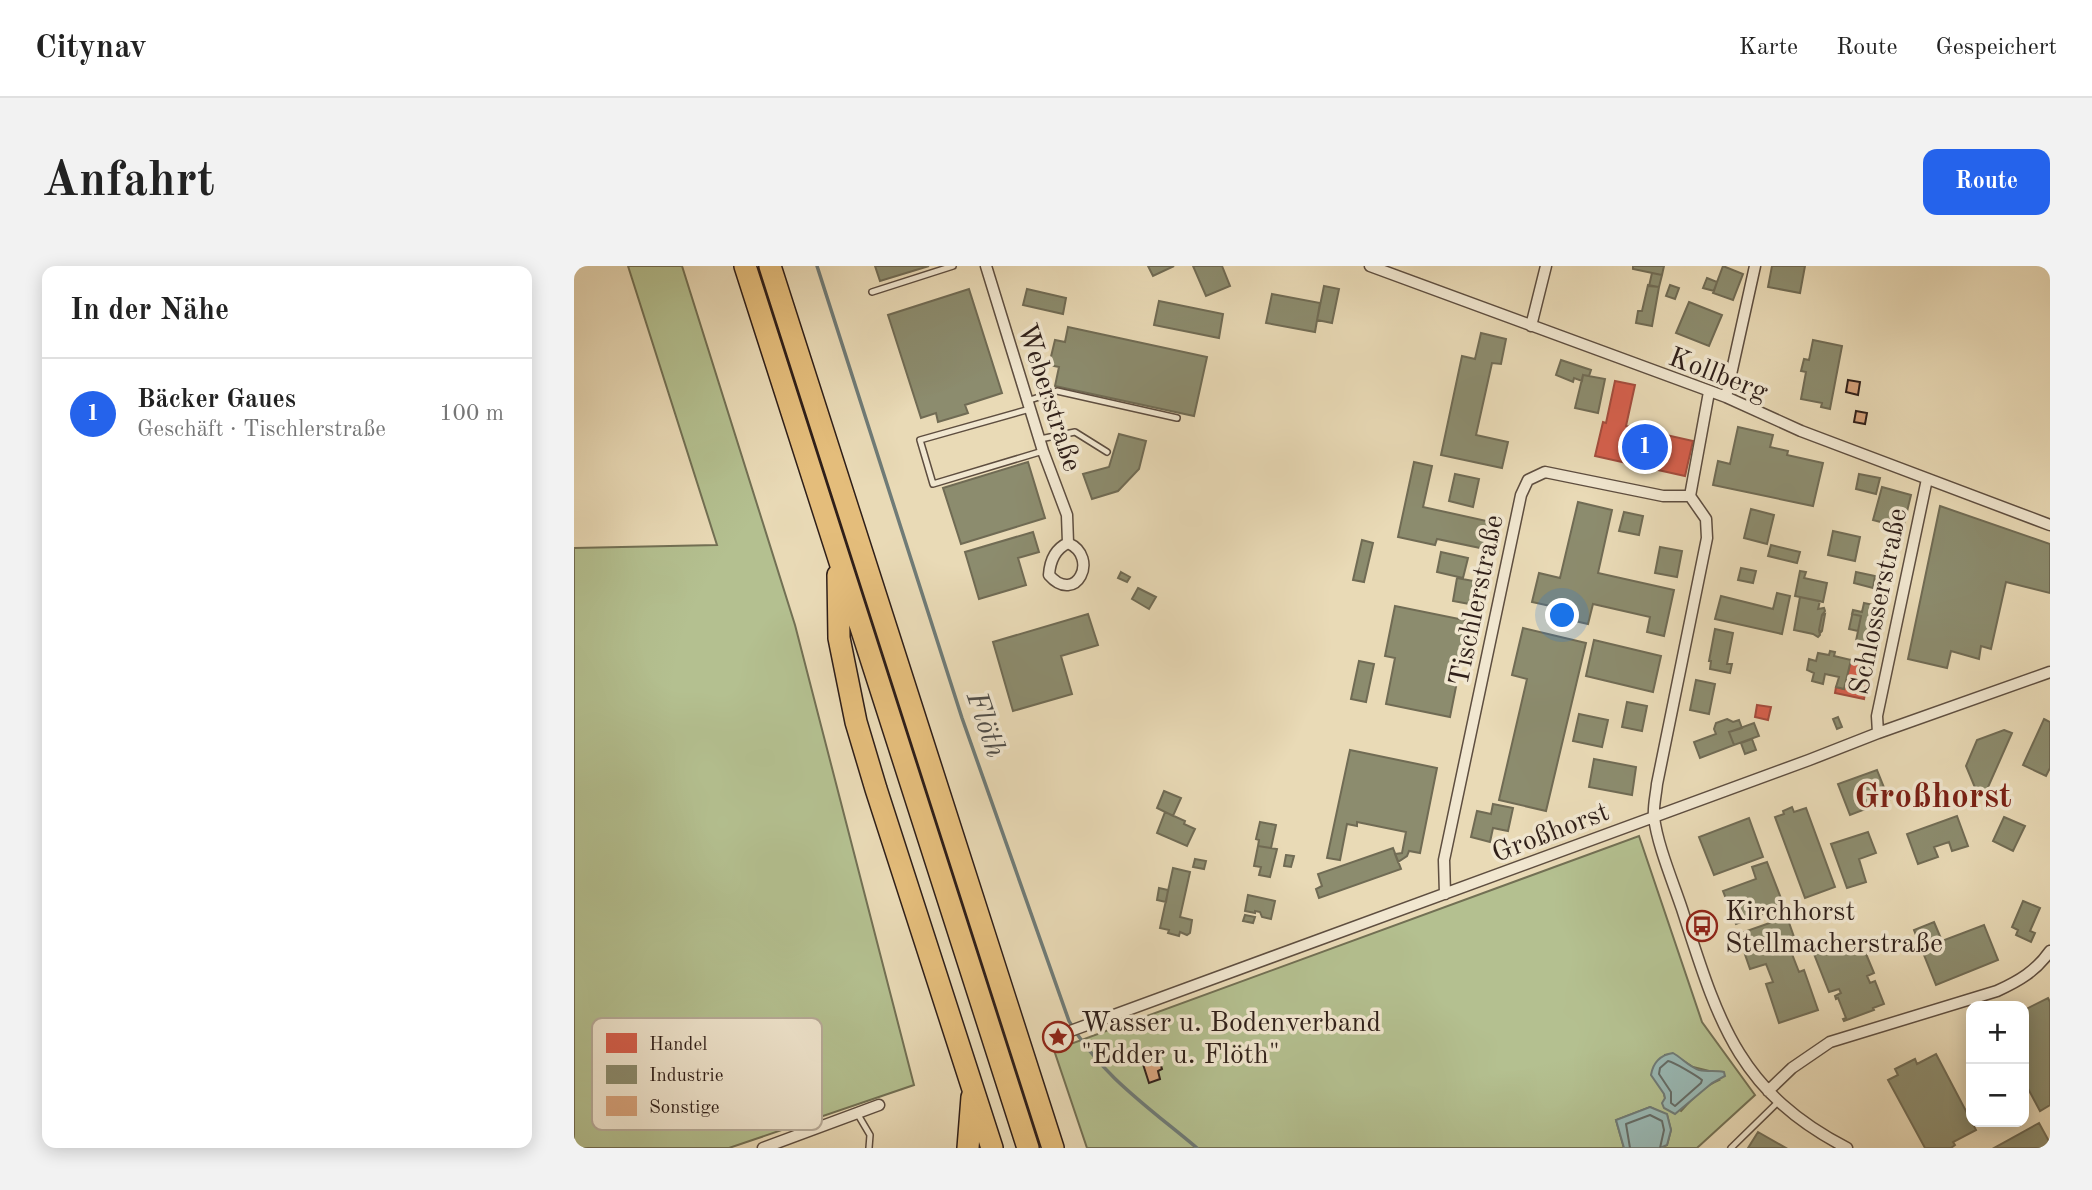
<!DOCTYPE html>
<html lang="de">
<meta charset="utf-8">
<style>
body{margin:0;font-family:"Old Standard TT",serif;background:#f2f2f2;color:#222}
.controls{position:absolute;right:21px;bottom:21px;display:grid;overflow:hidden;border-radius:14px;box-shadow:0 4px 18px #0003}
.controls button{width:63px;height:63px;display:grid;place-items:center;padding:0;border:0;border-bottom:2px solid #e0e0e0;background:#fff;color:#222;font:35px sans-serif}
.you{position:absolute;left:989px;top:350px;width:24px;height:24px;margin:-18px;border:5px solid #fff;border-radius:50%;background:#1a73e8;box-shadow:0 0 0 10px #1a73e833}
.badge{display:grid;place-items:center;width:46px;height:46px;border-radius:50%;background:#2563eb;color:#fff;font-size:23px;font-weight:700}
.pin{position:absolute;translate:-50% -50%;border:4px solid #fff;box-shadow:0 2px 7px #0006}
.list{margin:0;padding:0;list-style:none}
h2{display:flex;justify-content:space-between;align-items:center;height:91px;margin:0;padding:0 28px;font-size:30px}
h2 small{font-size:23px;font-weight:400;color:#767676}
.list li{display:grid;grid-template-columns:46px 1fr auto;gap:21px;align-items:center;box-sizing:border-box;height:112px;padding:0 28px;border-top:2px solid #e0e0e0}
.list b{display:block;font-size:26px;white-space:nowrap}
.list p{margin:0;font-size:23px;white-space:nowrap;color:#767676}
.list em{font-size:23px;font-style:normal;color:#767676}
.map{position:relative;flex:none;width:1476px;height:882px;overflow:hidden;border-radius:14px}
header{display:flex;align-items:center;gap:42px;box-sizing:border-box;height:98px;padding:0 35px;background:#fff;border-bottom:2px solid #e0e0e0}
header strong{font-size:33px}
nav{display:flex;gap:38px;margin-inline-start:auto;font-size:24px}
.intro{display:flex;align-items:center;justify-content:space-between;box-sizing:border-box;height:168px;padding:0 42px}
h1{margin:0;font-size:49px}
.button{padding:18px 32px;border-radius:14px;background:#2563eb;color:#fff;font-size:24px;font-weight:700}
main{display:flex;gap:42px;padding:0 42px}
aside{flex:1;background:#fff;border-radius:14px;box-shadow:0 4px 18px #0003}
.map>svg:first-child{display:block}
</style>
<header>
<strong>Citynav</strong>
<nav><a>Karte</a><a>Route</a><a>Gespeichert</a></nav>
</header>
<div class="intro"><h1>Anfahrt</h1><a class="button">Route</a></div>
<main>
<aside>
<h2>In der Nähe<small></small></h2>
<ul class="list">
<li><span class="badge">1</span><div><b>Bäcker Gaues</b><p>Geschäft · Tischlerstraße</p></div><em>100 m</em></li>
</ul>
</aside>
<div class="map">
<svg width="1476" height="882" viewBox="0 0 1476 882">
<rect width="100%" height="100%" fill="#e9dab6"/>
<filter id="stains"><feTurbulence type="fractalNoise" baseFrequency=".00286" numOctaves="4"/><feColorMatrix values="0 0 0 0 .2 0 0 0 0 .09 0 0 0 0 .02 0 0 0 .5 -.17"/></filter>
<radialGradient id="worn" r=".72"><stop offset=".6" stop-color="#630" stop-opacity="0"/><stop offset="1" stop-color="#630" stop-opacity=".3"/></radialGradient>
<path fill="#b4c090" stroke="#727054" stroke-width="2" fill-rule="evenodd" d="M54 0H108L221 359 340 819 155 882H0V282L143 279Z
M1065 570 1128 756 1181 829 1123 882H1086L1093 879 1097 864 1093 849 1076 841 1042 854 1050 882H513L480 784ZM1099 788 1119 801 1135 805 1145 814C1130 820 1118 833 1107 845L1091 832 1090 828 1091 789Z"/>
<path fill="#99b9b5" stroke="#6f7b77" stroke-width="2" d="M1099 787C1108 792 1115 801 1125 804 1134 806 1142 804 1150 806L1151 810 1138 817 1101 848 1090 842 1088 837 1091 832 1090 828 1077 809C1079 797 1086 789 1099 787Z
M1076 841 1093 848 1097 864 1093 879 1086 882H1050L1042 854Z"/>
<path fill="#d6604d" stroke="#a44c3d" stroke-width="2" d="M1041 115 1061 119 1052 160 1119 175 1111 210 1021 190 1029 156 1032 157Z
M1277 394 1297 398 1290 433 1261 427 1262 421 1270 423Z
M1183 439 1197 441 1194 454 1181 451Z"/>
<path fill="#8c8c6e" stroke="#706b54" stroke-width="2" d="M301 0H355L306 15Z
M574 0H600L579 10Z
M619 0H648L656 20 632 30Z
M1059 0H1090L1088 9 1059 3Z
M1149 0 1169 8 1159 34 1139 27Z
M1198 0H1231L1226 27 1194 21Z
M1078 7 1088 9 1085 21 1075 20Z
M1133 12 1143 16 1140 25 1129 22Z
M1074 19 1085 21 1078 60 1062 57 1064 45H1068Z
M1096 19 1105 22 1101 33 1092 30Z
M750 20 765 23 758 57 743 54Z
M395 23 428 127 391 139 394 147 364 156 362 147 347 152 314 49Z
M453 23 492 32 489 48 449 39Z
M698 28 746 37 741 66 692 57Z
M585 35 649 48 645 72 580 59Z
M1115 36 1148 49 1135 80 1102 67Z
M494 61 633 91 620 150 481 120 485 101 475 99 481 74 491 76Z
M907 67 932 73 927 98 918 97 902 169 934 176 928 202 867 189 888 90 901 93Z
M1239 74 1268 80 1256 143 1247 141 1248 137 1227 133 1232 106 1227 105 1230 93 1235 94Z
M987 94 1017 104 1015 110 1009 109 1008 115 1000 112 999 116 982 109Z
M1009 109 1031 113 1024 147 1001 142Z
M1164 161 1199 169 1196 181 1214 185 1213 189 1249 197 1239 240 1139 219 1144 195 1156 198Z
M545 168 572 175 565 203 544 225 518 233 509 208 535 201Z
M454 196 471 252 387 278 369 222Z
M840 196 858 200 849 241 917 256 911 283 863 273 861 279 824 271Z
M881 208 905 213 899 241 875 235Z
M1285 208 1306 212 1302 228 1282 223Z
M1308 221 1337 229 1329 262 1299 254Z
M1004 236 1038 244 1024 307 1100 324 1090 370 1073 366 1076 351 1019 338 1014 358 979 350 981 341 958 336 965 307 986 312Z
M1366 240 1476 278V327L1432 316 1417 383 1407 380 1405 393 1377 385 1373 402 1334 393Z
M1177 243 1200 249 1193 278 1170 272Z
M1050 246 1069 250 1065 269 1045 265Z
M1259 265 1286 271 1281 295 1254 289Z
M459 266 465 286 444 292 452 319 405 333 391 286Z
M788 274 799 277 790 316 779 314Z
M1197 279 1226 286 1223 297 1194 290Z
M1086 281 1108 285 1103 311 1081 307Z
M867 286 894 292 889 312 863 306Z
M1308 297 1319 300 1315 317 1304 314Z
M1167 302 1182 305 1179 317 1164 314Z
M1226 305 1232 306 1230 312 1253 317 1249 336 1221 330Z
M547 306 556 311 553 316 544 312Z
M1282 306 1301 310 1299 322 1280 317Z
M883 312 905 316 901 339 879 335Z
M564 322 582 331 575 343 558 333Z
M1203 327 1216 330 1208 368 1141 353 1147 330 1199 343Z
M1226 331 1246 335 1244 343 1250 342 1251 345 1248 349 1245 364 1246 369 1244 371 1239 368 1220 364Z
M1290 337 1309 341 1301 379 1282 375 1287 350 1278 348 1279 344 1288 346Z
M821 340 895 355 876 451 812 438 821 392 811 390Z
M1279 345 1278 348 1287 350 1284 365 1275 363Z
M514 348 524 379 487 390 498 428 439 445 419 376Z
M1251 348 1248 365 1247 366 1245 364 1248 349Z
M949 362 1012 377 972 545 925 534 953 413 938 409Z
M1141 363 1159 367 1153 398H1158L1156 407 1136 403 1137 395H1135Z
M1020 374 1087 390 1079 426 1012 410Z
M1256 385 1261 386 1260 390 1277 394 1270 423 1262 421 1265 411 1251 408 1249 418 1238 415 1240 407 1233 404 1235 393 1242 395 1244 387 1255 389Z
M785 395 800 398 792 436 777 433Z
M1122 414 1141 418 1135 448 1116 444Z
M1053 436 1073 440 1068 465 1048 461Z
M1005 448 1034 454 1028 481 999 475Z
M1264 451 1268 461 1263 463 1259 453Z
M1153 453 1159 456 1165 454 1168 462 1155 466 1160 479 1126 492 1120 476 1142 468 1140 463 1142 457Z
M1470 453 1476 456V502L1472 510 1449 499Z
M1180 457 1185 470 1160 479 1155 466Z
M1430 464 1438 467 1411 528 1402 524 1392 500 1403 474Z
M1178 473 1182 484 1171 488 1167 477Z
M776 484 863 502 846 587 835 585 833 590 824 596 821 588 828 587 832 566 783 556V560L773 558 766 594 753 592Z
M1020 493 1062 501 1058 529 1015 521Z
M1303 504 1315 534 1276 549 1264 518Z
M590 525 607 532 599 550 583 542Z
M919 538 939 542 934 565 919 562 916 576 897 571 903 545 917 548Z
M1218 541 1220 546 1232 542 1261 621 1231 632 1201 551 1210 548 1209 545Z
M591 546 611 555 610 558 621 563 613 580 583 567Z
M1383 550 1394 580 1378 585 1375 576 1360 581 1364 591 1344 598 1333 568Z
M1430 551 1451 560 1439 585 1419 575Z
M1175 552 1189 591 1140 609 1125 571Z
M686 556 702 559 697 582 684 580 685 574 682 573Z
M1294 566 1302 587 1285 593 1292 616 1273 622 1257 578Z
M684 580 703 583 696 611 685 609 687 601 680 600Z
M819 582 827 603 745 632 742 623 748 620 744 608Z
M712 589 720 590 717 601 710 600Z
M621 593 632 595 630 603 619 601Z
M1193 596 1210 640 1162 658 1149 625 1182 613 1178 601Z
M599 602 616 606 606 651 618 654 616 667 613 669 606 666 605 670 594 667 595 664 586 662Z
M585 622 594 624 592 636 583 634Z
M674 629 701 635 697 653 688 651 686 646 681 645V647L671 645Z
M1449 635 1466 642 1456 665 1461 667 1457 676 1442 669 1444 664 1438 661Z
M671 649 681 651 679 657 669 655Z
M1213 651 1225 685 1218 688 1225 706 1230 704 1244 744 1205 757 1192 718 1199 716 1192 698 1176 703 1164 668Z
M1360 656 1368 675 1410 659 1424 694 1362 719 1340 664Z
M1285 671 1300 707 1293 710 1296 717 1301 715 1310 738 1299 742 1300 744 1270 755 1269 753 1272 752 1264 732 1262 733 1261 730 1267 727 1265 723 1255 726 1240 688Z
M1474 732 1476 736V839L1466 845 1450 815V744Z
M1362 788 1402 864 1379 876 1381 879 1377 882H1351L1314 814 1324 809 1321 803 1341 793 1343 798Z
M1465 857 1476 877V882H1420Z
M1184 866 1212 882H1174Z"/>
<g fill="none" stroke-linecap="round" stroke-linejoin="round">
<path stroke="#646c67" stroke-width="2" d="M1094 795C1100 796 1123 810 1128 814L1127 817 1101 840 1097 837V826L1085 808 1086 802Z
M1056 882 1052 858 1076 849 1088 855 1090 864 1086 882"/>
<path stroke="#6f7b77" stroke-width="3.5" d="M243 0 388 452 495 755C525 808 578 844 623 882"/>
</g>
<path fill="#d7a37c" stroke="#2f1f19" stroke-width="2" d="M1274 114 1286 116 1284 129 1272 126Z
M1282 145 1293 147 1291 158 1280 156Z
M583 787 588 803 584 805 586 813 575 817 567 792Z"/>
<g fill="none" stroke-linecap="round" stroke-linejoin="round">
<g stroke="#5e4e40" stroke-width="8">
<path id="lane" d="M298 26 379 0
M453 135 483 125 603 152
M456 143 346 174 359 218 469 185
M466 173 501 166 533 186
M283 847 296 869 295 882
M1157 882 1204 836"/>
</g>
<g stroke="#5e4e40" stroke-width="13">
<path id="street" d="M412 0 469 185 493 249 494 277
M796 0 1152 131 1227 165 1476 259
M957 60 972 0
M1135 126 1116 230 1132 253 1133 272 1083 518C1082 529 1079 540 1080 551 1083 578 1099 616 1108 643 1144 754 1163 825 1273 882
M1152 131 1181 0
M494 277C526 291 502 340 475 309 476 294 481 283 494 277Z
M1304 467 1303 450 1353 213
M871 628 870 594 947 229 954 214 971 206 1089 230H1116
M491 767 1235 494 1304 467 1476 406
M1194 825 1218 802 1256 776 1423 725C1445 715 1462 705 1476 685
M189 882 305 839"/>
</g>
<g stroke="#2f1f19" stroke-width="24">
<path id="highway" d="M171 0 454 882
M196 0 479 882
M264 309 265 372 282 456 302 523 418 882
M394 882 398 831"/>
</g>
<use href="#lane" stroke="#f1e7d0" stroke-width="5"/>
<use href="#street" stroke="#f1e7d0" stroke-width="10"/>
<use href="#highway" stroke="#e4bd7b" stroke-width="21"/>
</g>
<defs>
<g id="bus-ring" transform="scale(1.575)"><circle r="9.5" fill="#f1e7d0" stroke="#8f2418" stroke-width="1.5"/><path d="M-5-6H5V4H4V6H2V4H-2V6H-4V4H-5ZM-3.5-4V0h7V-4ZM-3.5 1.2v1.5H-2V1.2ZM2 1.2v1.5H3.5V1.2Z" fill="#8f2418"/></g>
<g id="sight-ring" transform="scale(1.575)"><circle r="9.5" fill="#f1e7d0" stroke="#8f2418" stroke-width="1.5"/><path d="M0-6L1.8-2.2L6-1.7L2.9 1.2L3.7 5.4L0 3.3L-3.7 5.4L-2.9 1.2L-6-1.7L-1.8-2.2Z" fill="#8f2418"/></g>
</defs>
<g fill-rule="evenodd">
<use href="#bus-ring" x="1128" y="660"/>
<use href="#sight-ring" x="484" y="771"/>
</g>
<g text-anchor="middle" stroke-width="7" stroke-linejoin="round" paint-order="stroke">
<g font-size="28" fill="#2f1f19" stroke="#f1e7d0">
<text transform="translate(1145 107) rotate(21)" y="10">Kollberg</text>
<text transform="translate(477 131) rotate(72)" y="10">Weberstraße</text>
<text transform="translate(901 334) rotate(-78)" y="10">Tischlerstraße</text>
<text transform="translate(1303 335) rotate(-78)" y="10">Schlosserstraße</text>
<text transform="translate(976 565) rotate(-21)" y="10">Großhorst</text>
</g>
<g font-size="28" fill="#2f1f19" stroke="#f1e7d0" text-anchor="start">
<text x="1151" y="654">Kirchhorst<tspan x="1151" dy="32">Stellmacherstraße</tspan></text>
<text x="507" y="765">Wasser u. Bodenverband<tspan x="507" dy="32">"Edder u. Flöth"</tspan></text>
</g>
<g font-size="30" font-style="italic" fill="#4f4d48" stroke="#f1e7d0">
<text transform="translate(413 458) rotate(71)" y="10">Flöth</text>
</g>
<g font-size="35" font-weight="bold" fill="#7a1f14" stroke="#f1e7d0">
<text x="1359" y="541">Großhorst</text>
</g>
</g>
<rect x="18" y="752" width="230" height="112" rx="10" fill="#f1e7d0" stroke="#b7ab99" stroke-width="2"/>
<rect x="32" y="767" width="31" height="20" fill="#d6604d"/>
<rect x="32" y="799" width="31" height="19" fill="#8c8c6e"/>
<rect x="32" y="830" width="31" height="20" fill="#d7a37c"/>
<g font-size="19" fill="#2f1f19">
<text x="75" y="784">Handel</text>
<text x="75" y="815">Industrie</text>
<text x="75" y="847">Sonstige</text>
</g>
<rect width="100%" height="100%" filter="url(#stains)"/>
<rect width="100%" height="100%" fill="url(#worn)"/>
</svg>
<div class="controls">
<button>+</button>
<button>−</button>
</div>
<div class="you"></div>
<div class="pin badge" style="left:1071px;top:181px">1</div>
</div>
</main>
